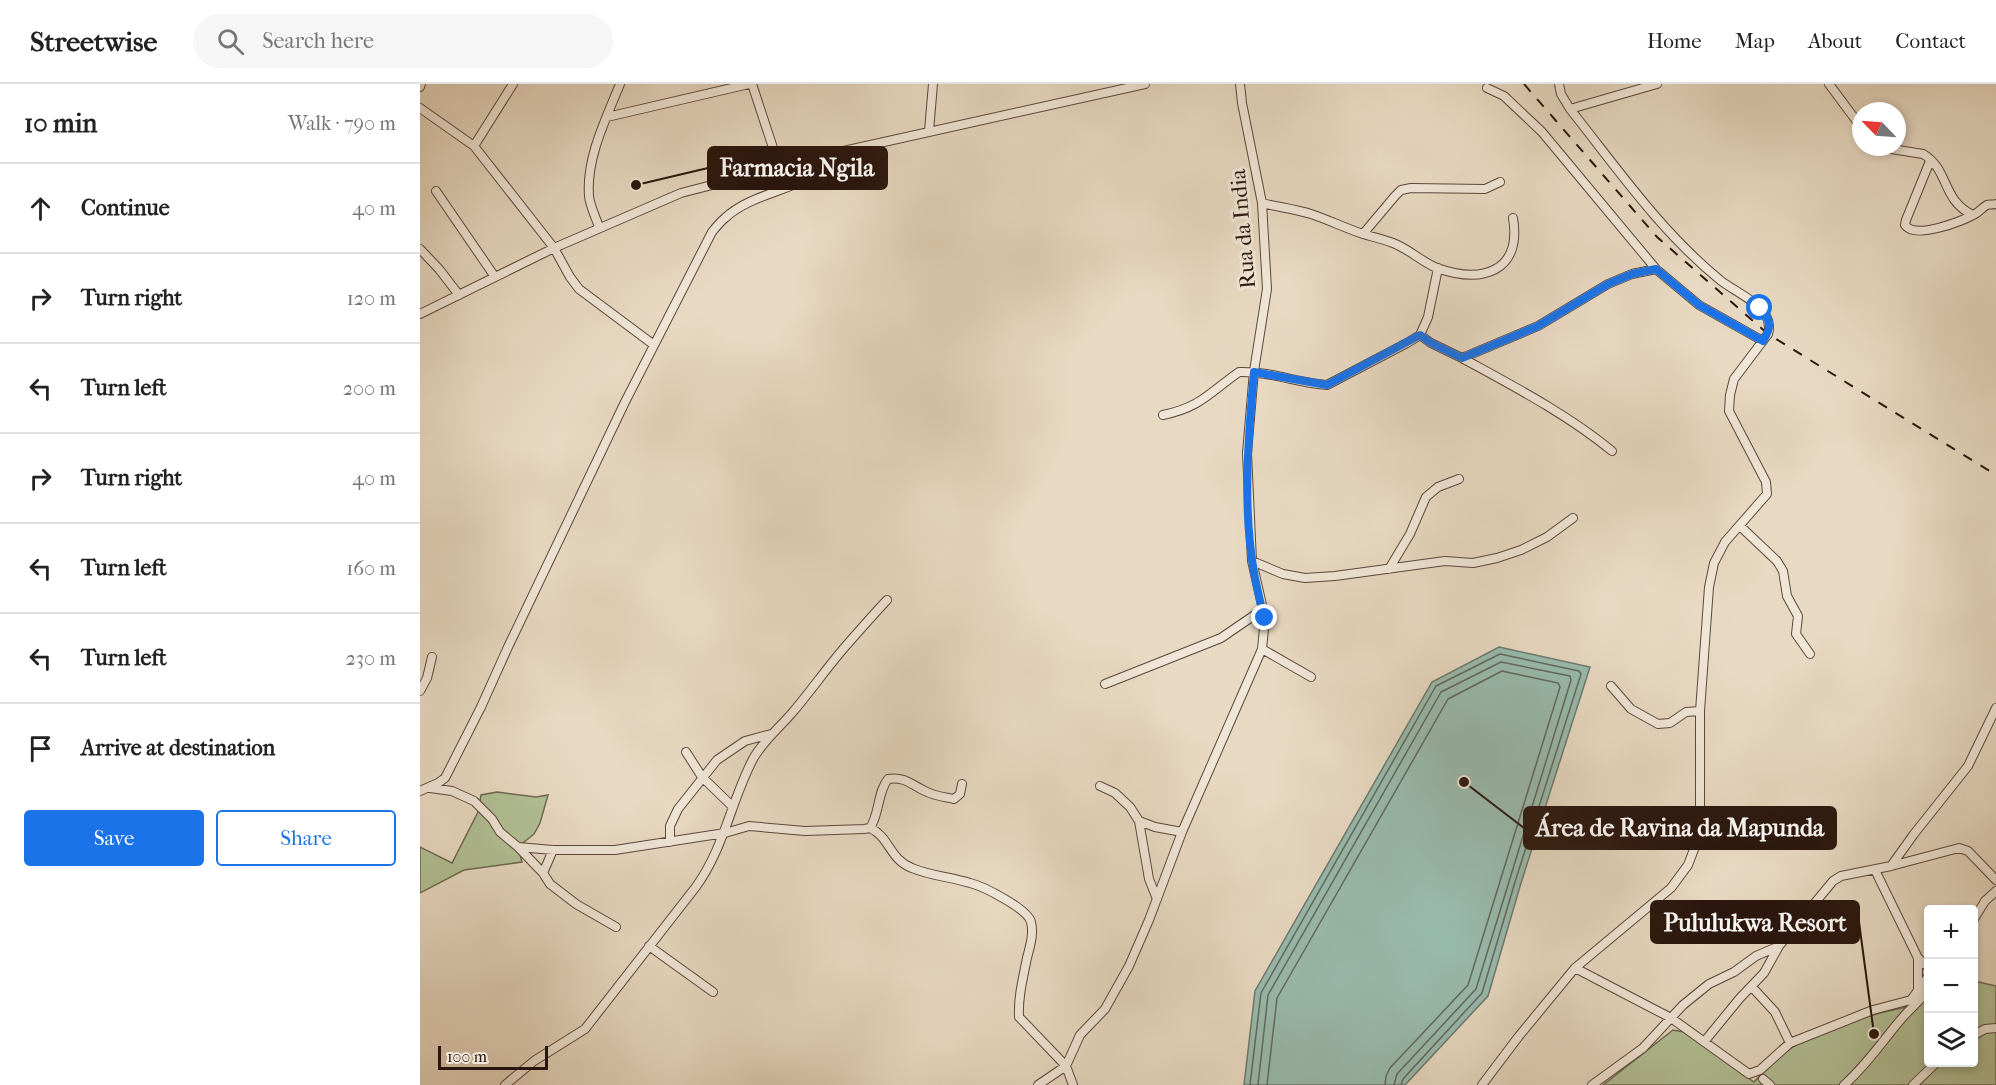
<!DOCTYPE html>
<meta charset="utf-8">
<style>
body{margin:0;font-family:"IM FELL French Canon",serif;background:#f6f6f6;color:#222}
.controls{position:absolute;right:18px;bottom:18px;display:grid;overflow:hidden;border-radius:6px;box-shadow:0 3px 9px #0003}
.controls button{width:54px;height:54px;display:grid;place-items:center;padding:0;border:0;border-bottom:2px solid #e0e0e0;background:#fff;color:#222;font:30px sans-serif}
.compass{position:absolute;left:1432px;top:18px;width:54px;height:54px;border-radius:50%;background:#fff;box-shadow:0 3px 9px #0003;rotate:295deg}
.scale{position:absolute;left:18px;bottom:15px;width:110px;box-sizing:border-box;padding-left:6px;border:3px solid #2a160e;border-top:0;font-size:16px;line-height:21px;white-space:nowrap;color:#2a160e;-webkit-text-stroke:4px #f0e6d7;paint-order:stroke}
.stop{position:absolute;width:18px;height:18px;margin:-14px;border:4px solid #1a73e8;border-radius:50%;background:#fff}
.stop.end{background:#1a73e8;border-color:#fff;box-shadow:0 2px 6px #0008}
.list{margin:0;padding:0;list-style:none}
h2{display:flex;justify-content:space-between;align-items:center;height:78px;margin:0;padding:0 24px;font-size:26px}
h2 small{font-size:20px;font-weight:400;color:#767676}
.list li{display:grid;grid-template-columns:39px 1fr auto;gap:18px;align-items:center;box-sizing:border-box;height:90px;padding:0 24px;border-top:2px solid #e0e0e0}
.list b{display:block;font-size:22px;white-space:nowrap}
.list em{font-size:20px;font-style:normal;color:#767676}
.actions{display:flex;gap:12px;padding:18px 24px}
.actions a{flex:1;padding:14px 0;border:2px solid #1a73e8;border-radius:6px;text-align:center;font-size:21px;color:#1a73e8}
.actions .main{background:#1a73e8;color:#fff}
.icon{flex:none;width:33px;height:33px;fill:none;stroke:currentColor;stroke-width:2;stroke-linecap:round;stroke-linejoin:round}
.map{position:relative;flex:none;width:1576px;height:1001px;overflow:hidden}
header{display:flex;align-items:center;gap:36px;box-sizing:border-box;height:84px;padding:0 30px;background:#fff;border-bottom:2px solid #e0e0e0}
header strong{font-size:28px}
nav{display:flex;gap:33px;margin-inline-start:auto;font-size:21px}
.search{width:420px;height:54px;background:#f6f6f6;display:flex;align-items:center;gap:15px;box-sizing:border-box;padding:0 21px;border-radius:33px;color:#767676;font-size:22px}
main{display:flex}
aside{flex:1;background:#fff}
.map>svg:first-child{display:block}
</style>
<header>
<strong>Streetwise</strong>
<div class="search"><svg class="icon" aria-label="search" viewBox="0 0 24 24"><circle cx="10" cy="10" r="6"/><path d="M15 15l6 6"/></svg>Search here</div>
<nav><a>Home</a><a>Map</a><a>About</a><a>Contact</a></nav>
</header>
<main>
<aside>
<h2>10 min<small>Walk · 790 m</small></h2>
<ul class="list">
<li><svg class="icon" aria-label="ahead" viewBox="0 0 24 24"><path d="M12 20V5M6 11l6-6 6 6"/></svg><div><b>Continue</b></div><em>40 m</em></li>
<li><svg class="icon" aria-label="right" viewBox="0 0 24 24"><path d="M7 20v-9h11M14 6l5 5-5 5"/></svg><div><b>Turn right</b></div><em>120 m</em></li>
<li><svg class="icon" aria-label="left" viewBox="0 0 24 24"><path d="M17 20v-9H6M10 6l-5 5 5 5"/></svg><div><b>Turn left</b></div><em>200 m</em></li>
<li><svg class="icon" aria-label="right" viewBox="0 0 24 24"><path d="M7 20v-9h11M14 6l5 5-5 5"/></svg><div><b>Turn right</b></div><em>40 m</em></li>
<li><svg class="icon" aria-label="left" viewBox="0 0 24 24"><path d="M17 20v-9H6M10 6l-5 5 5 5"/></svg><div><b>Turn left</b></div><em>160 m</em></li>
<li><svg class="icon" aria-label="left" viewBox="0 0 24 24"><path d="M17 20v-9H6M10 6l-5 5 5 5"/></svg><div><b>Turn left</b></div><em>230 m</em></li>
<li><svg class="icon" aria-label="arrive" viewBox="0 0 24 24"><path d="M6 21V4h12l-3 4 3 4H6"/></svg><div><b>Arrive at destination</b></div></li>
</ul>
<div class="actions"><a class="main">Save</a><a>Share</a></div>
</aside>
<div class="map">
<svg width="1576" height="1001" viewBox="0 0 1576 1001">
<rect width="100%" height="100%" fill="#e8d9c2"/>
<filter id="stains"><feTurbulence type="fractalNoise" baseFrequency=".00333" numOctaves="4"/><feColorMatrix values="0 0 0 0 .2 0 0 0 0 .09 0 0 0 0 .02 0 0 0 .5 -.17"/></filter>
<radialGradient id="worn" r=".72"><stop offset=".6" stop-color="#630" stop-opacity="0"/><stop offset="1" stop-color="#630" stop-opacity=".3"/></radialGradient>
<path fill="#b2c096" stroke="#6e6b52" stroke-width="1.5" d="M77 708 116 713 128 711 120 739 114 750 98 763 102 778 44 786 0 809V763L32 779 58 728 61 711Z
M1554 897 1576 902V1001H1183L1253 946 1264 948 1334 998C1346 986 1357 973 1371 964 1402 944 1458 928 1493 922L1508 903V978H1554Z"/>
<path fill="#98bbae" stroke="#6c796e" stroke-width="1.5" d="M1079 563 1170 583 1101 799 1068 912 985 1001H824L835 907 1012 598Z"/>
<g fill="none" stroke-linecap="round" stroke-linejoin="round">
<path stroke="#61685e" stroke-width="1.5" d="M830 1001 841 909 1016 602 1080 570 1159 587 1161 590 1095 798 1062 909 983 995 981 1001
M838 1001 848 911 1021 608 1081 578 1150 592 1151 596 1056 905 977 990 974 1001
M847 1001 857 914 1028 615 1082 587 1138 599 1140 603 1048 901 970 984 966 992 965 1001"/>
<g stroke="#5a473b" stroke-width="10">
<path id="minor" d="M332 0 359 82
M1409 0 1441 43
M0 3 1 0
M1067 4 1084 12 1122 48 1236 185 1279 221 1343 257
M0 24 54 62 134 164 150 193 159 205 234 261
M1150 25 1237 0
M187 33 329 0
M509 47 513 0
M54 62 93 0
M1459 63 1503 70C1530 86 1521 116 1553 131
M1510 77 1486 136 1485 141C1495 156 1542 137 1555 130 1559 128 1563 123 1567 121 1569 120 1573 121 1576 120
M16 107 75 193
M842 119C858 123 875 125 891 130 909 136 925 144 943 150 953 153 963 155 973 159 989 165 1002 178 1017 184 1062 200 1102 188 1093 134
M179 143C176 134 170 122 169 112 166 74 186 35 200 0
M943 150 975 112 981 106 991 104 1065 105 1080 98
M0 165 19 185 39 211
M0 230 134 164 261 109 419 68 725 0
M1000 251 1011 259 1042 274 1118 242 1188 200 1212 190 1236 185
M1042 274C1093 302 1147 330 1192 367
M743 331C781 323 789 309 819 288 850 287 877 299 907 301L987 259 1000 251 1008 233 1018 184
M1320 442 1357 477 1363 487 1367 512 1378 532 1376 550 1390 570
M832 477 863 490 885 494 915 492 1025 477 1053 479 1077 474 1101 466 1127 453 1153 434
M969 485 990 450 1006 413 1018 403 1039 395
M842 565 891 593
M685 600 801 554 842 526
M1191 602 1211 625 1238 640 1250 639 1266 628 1280 627
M0 607 7 594 12 573
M266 668 282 693 312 722
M680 702 695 709 710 723 719 737 729 795 737 815
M10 704 32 707 54 717 72 735 80 748 98 763 133 766H195L305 749 329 742 385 747 444 745 450 744C460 729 457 709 468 695 484 692 492 701 505 707 514 712 524 713 534 715L540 710 542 700
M0 707 18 699 25 694 61 623 88 563 205 318 292 148C296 143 300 138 305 134 337 104 391 108 419 68
M719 737 735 743 762 748
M450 744C470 753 469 775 492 784 511 792 531 793 550 799 563 802 608 825 611 838 614 850 610 862 607 874 603 894 598 913 599 933L646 982 653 1001
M250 758V742L258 725 297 676 325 657 351 650
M98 763 123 789 130 800 156 820 196 843
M1471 782 1494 750 1548 682 1576 624
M1455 786 1498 874 1508 883
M123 789 133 766
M1554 835 1565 817 1576 807
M229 862 293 908
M1498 874V907
M1155 884 1251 934 1329 990 1340 986 1370 959
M1332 903 1355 928 1370 959 1453 926 1491 916 1508 893
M1554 951 1565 945 1576 944
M1284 958 1320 914 1344 889 1359 862 1413 797 1421 792 1471 782 1539 764 1548 767 1576 796
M1343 995 1350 1001
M85 1001 114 977 165 945 275 804C304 765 311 717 333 675 343 657 359 644 372 629 390 608 406 585 424 564 438 548 452 532 467 516
M618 1001 646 982 660 951 685 925 709 882 729 836 762 748 842 565 845 534 832 477 827 369 834 287 847 205 842 119 822 19 820 0
M1062 1001 1099 952 1155 884 1251 804 1268 781 1276 760 1280 736V627L1289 503 1294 479 1305 458 1347 410 1346 398 1309 327 1310 311 1314 295 1348 250C1356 223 1317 210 1300 196 1241 148 1197 84 1150 25L1141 10 1139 0
M1172 1001 1223 964 1263 921 1289 900 1314 888 1336 872 1357 863
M1424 1001C1447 981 1463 956 1483 933 1491 924 1501 916 1508 906
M1493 1001 1517 978"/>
</g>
<use href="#minor" stroke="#f0e6d7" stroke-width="8"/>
<path stroke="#2a160e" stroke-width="2" stroke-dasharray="10 10" stroke-linecap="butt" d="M1104 0 1237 153 1348 250 1576 391"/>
</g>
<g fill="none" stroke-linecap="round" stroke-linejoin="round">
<path stroke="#1a73e8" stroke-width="8" d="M845 534C840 521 838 507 835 494 822 426 828 356 834 288L907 301 1000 251 1011 259 1042 274 1118 242 1188 200 1212 190 1236 185 1279 221 1343 257C1352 243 1351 236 1340 224"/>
</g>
<g text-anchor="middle" stroke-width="6" stroke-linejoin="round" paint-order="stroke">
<g font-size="22" fill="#2a160e" stroke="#f0e6d7">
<text transform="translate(822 145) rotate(-95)" y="8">Rua da India</text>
</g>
</g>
<path fill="none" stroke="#2a160e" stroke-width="2" d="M216 101L288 84M1044 698L1104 744M1454 950L1439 838"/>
<g fill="#2a160e" stroke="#f0e6d7" stroke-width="2">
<circle cx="216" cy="101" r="6"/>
<circle cx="1044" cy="698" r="6"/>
<circle cx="1454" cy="950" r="6"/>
</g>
<g fill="#2a160e" stroke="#2a160e" stroke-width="2">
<rect x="288" y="63" width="179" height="42" rx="6"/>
<rect x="1104" y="723" width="312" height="42" rx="6"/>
<rect x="1231" y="817" width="208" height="42" rx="6"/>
</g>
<g font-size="24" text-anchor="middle" font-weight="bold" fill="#fff">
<text x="377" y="92">Farmacia Ngila</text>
<text x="1260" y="752">Área de Ravina da Mapunda</text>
<text x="1335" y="847">Pululukwa Resort</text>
</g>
<rect width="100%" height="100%" filter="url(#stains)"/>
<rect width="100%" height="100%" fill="url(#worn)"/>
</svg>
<div class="controls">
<button>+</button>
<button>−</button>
<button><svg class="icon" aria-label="layers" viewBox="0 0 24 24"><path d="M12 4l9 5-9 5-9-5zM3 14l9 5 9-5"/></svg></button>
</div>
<svg class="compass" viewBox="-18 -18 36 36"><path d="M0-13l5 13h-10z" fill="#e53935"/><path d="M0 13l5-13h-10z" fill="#767676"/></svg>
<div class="scale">100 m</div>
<div class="stop" style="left:1340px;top:224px"></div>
<div class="stop end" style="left:845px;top:534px"></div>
</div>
</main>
